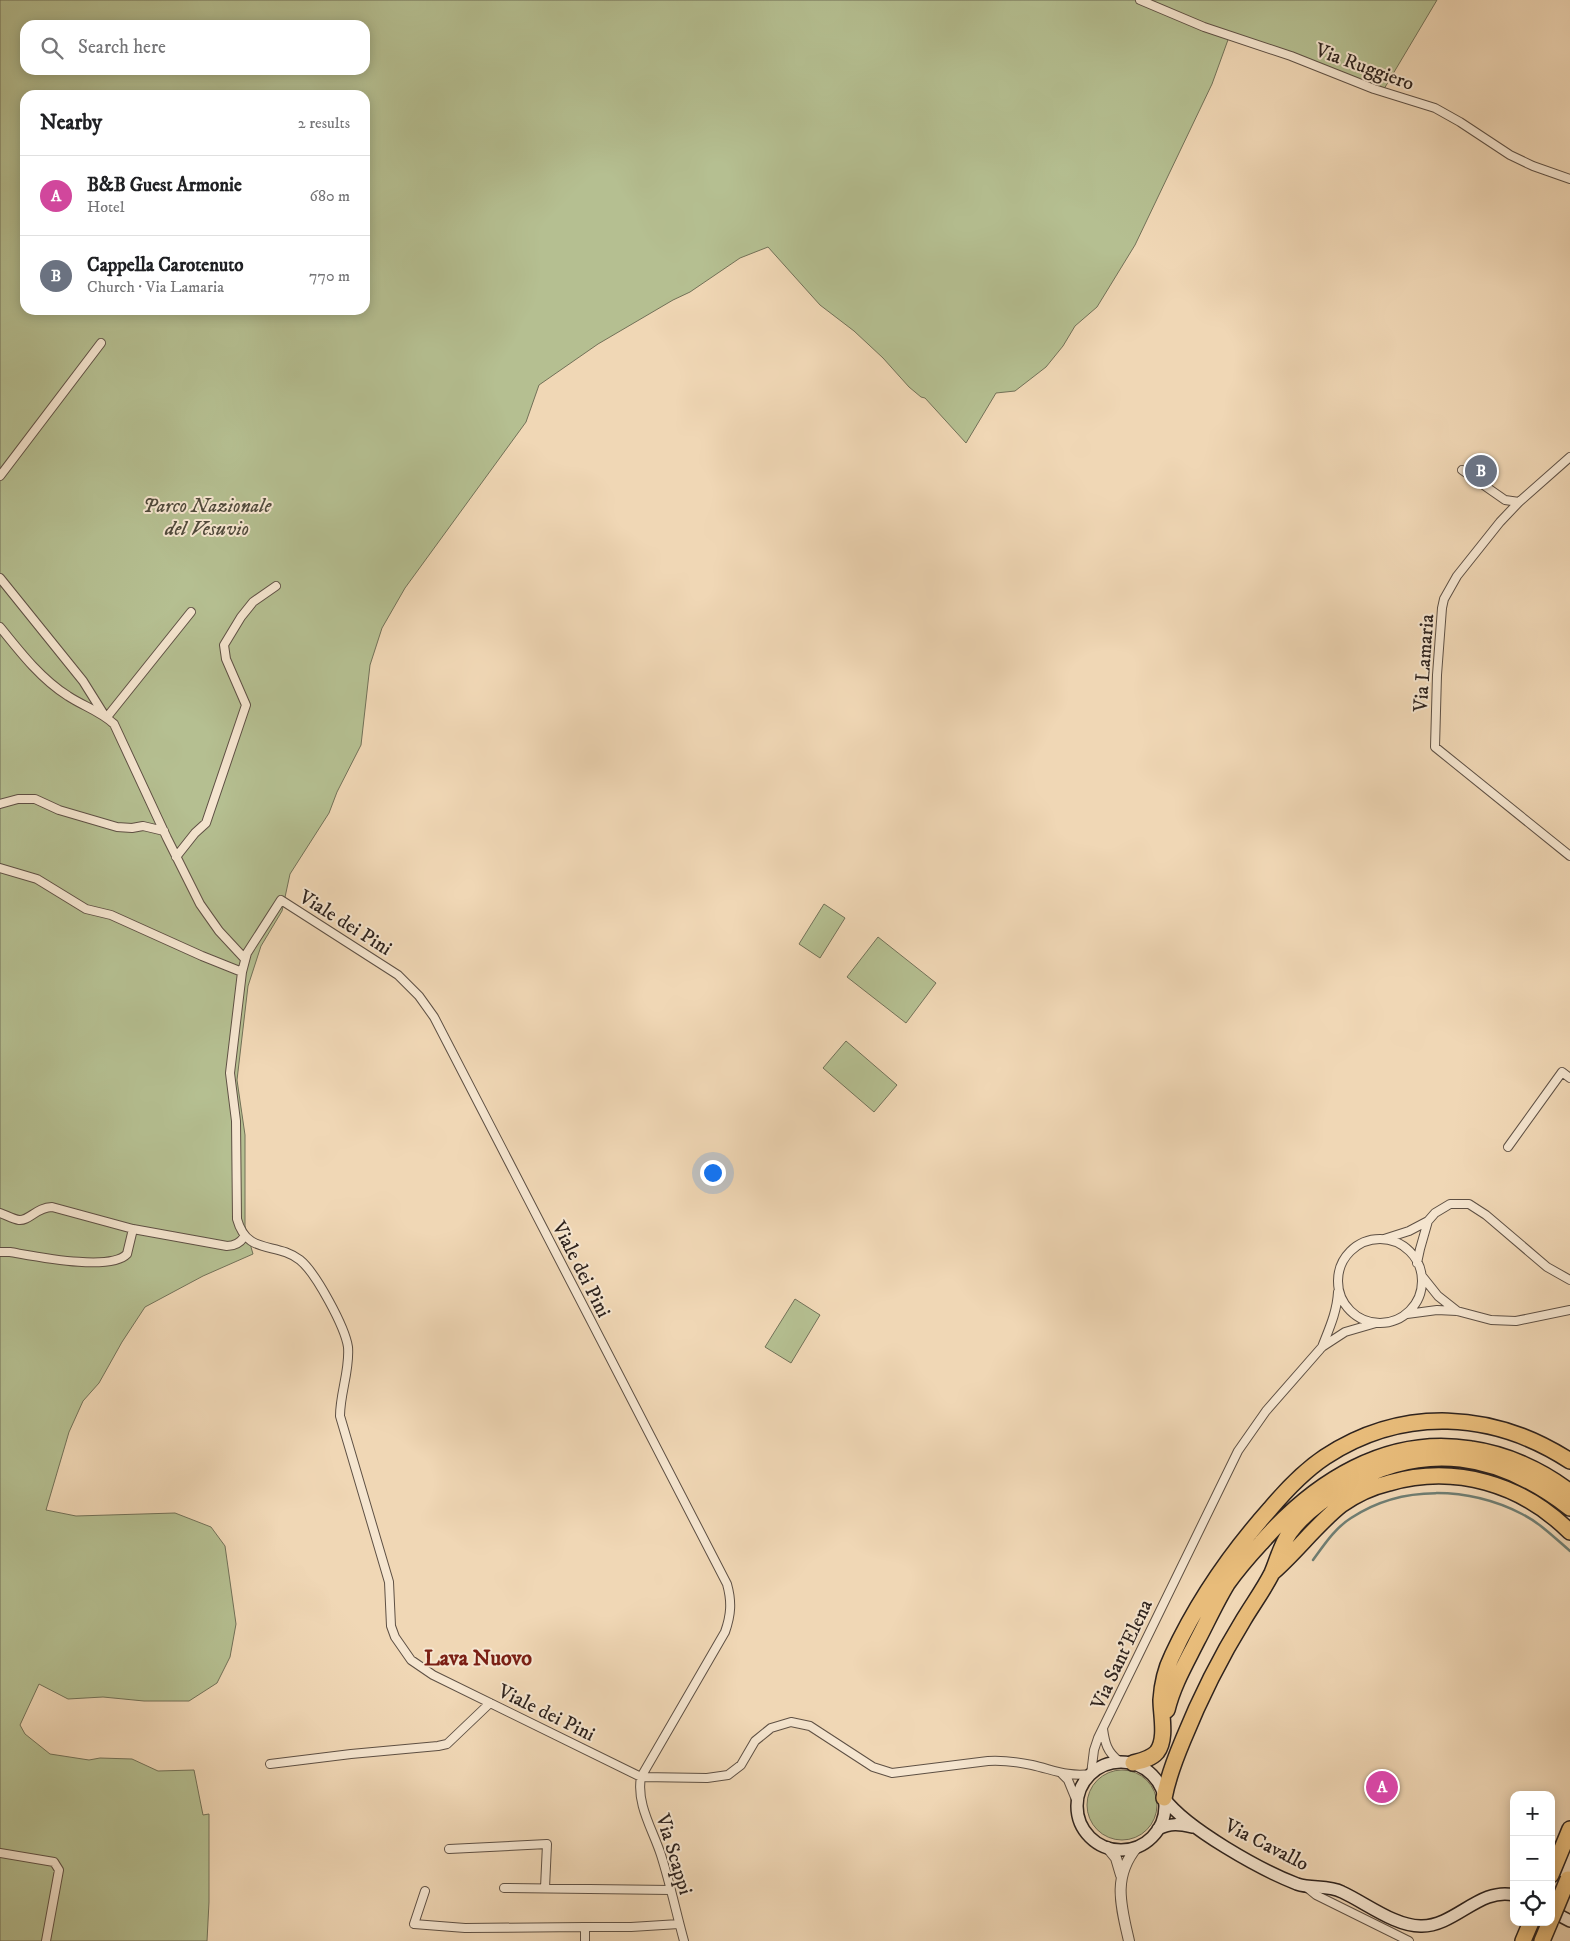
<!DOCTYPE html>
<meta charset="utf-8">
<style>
body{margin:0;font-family:"IM FELL DW Pica",serif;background:#f2f2f2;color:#202124}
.controls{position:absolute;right:15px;bottom:15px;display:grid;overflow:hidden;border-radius:10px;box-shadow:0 2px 12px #0003}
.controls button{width:45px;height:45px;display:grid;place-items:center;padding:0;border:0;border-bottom:1px solid #e0e0e0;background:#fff;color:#202124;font:25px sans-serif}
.you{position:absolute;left:712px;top:1172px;width:18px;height:18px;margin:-12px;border:4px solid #fff;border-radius:50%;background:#1a73e8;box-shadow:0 0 0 8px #1a73e833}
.badge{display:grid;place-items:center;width:32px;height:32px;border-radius:50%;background:#d93025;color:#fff;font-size:16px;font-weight:700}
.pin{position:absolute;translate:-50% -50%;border:2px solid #fff;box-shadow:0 1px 5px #0006}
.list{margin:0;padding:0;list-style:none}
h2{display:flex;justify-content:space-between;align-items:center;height:65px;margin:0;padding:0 20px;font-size:21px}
h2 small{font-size:16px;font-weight:400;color:#757577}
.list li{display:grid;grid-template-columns:32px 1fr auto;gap:15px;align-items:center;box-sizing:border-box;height:80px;padding:0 20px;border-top:1px solid #e0e0e0}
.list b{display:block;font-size:19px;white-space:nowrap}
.list p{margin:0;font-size:16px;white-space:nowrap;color:#757577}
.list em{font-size:16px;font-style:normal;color:#757577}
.icon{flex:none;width:28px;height:28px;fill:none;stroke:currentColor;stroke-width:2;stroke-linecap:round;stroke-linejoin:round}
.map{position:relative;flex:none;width:1570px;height:1941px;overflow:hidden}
.search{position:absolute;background:#fff;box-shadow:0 2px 12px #0003;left:20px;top:20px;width:350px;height:55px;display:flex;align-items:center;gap:12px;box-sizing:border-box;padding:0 18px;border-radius:15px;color:#757577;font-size:19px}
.panel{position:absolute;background:#fff;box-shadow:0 2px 12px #0003;left:20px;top:90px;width:350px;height:225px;border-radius:15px}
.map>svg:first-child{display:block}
</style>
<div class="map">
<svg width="1570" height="1941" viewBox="0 0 1570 1941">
<rect width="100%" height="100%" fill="#f0d7b5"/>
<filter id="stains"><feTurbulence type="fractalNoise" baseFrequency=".004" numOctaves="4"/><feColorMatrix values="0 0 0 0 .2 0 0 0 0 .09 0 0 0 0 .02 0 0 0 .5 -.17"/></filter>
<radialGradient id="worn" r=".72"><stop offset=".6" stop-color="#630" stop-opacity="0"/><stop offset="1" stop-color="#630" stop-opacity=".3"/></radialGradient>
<path fill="#b5bf91" stroke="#727158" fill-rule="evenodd" d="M0 0H1437L1381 94 1368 91 1293 58 1229 37 1212 84 1135 245 1097 307 1075 326 1063 346 1046 367 1015 391 996 393 966 443 925 398 921 397 909 387 883 358 854 331 820 305 768 247 740 258 690 292 673 300 598 344 539 385 526 422 405 588 382 628 370 665 361 745 337 792 329 813 290 874 282 911 261 946 248 986 237 1080 245 1135V1226L253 1254 203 1276 145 1307 122 1342 99 1383 83 1401 69 1432 46 1510 76 1516 175 1513 211 1527 225 1546 236 1624 230 1657 217 1683 189 1701H144L103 1697 68 1699 39 1684 20 1725 25 1734 50 1754 89 1760 100 1758 132 1759 158 1771 194 1770 203 1815 209 1814V1902L207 1941H0ZM25 25H365V70H25ZM25 95H365V310H25Z
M824 904 845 918 820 958 799 944Z
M878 937 936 983 906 1023 847 977Z
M846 1041 897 1085 874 1112 823 1068Z
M795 1299 820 1315 791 1363 765 1347Z
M1087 1805a35 35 0 1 1 70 0a35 35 0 1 1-70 0Z"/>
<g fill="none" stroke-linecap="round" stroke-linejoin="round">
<path stroke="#6f7e73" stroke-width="2.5" d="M1313 1560C1324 1545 1335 1528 1351 1518 1402 1484 1469 1487 1522 1514 1540 1523 1555 1538 1570 1551"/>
<g stroke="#5e5044" stroke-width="10">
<path id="minor" d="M1140 0 1204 27 1291 56 1374 89 1435 108 1460 122 1510 155 1533 166 1570 179
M1570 457 1519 502 1500 522 1457 576 1444 599 1442 608 1437 675 1435 747 1570 856
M1462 470 1505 500 1519 502
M0 476 101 343
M0 578 83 681 103 713
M0 627C20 652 41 679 68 696 83 706 100 711 114 724L167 838 200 904 219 931 245 959
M107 717 191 612
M0 804 18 799H35L59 810 117 827 132 828 143 826 164 831
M176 857 195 833 206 823 246 705 226 659 224 645 241 617 253 602 276 586
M0 868 37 879 86 909 111 915 202 956 242 972
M1508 1147 1562 1072 1570 1078
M0 1213C6 1215 13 1219 19 1220 29 1221 37 1207 52 1207L133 1229 227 1246C234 1246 240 1243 244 1237
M1384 1239 1409 1231 1428 1221
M1338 1281a42 42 0 1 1 84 0a42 42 0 1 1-84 0Z
M0 1252H10C34 1256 110 1272 127 1254L133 1229
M1417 1263 1420 1249 1428 1221 1435 1213 1450 1204H1469L1486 1215 1547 1267 1570 1280
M1422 1276 1438 1296 1457 1311
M1407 1314 1437 1310 1457 1311 1491 1320 1516 1321 1570 1310
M1322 1347C1329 1329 1337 1312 1338 1292
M1103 1729C1105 1743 1107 1752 1119 1761
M270 1764 351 1754 438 1746 447 1744 490 1703
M1062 1774 1068 1780 1077 1802
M449 1849 547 1844 545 1888
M0 1853 54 1862 59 1870 46 1941
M1305 1886 1316 1895 1409 1941
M504 1888 671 1890
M425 1891 414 1924 465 1928 585 1927V1941
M585 1927H631L679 1924
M684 1941C676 1912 670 1883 661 1855 653 1830 636 1804 641 1777L725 1632C731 1615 732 1602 727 1584L434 1017 419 996 398 975 281 900 247 953 242 972 230 1073 236 1121 237 1219C247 1256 276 1241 300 1260 316 1273 345 1327 348 1347 350 1370 340 1393 340 1416L389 1582 391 1626 395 1637 411 1660 433 1675 641 1777 707 1778 728 1775 741 1765 755 1741 771 1728 791 1722 810 1726 873 1767 892 1773 988 1761C1002 1760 1017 1762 1032 1765 1054 1770 1067 1777 1091 1774L1094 1750 1098 1738 1238 1451 1266 1411 1322 1347 1345 1332 1376 1323"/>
</g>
<g stroke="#5e5044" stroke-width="12">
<path id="tertiary" d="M1107 1847 1116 1858 1121 1875
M1129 1941C1121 1906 1112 1877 1137 1847"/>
</g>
<g stroke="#2e231e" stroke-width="14">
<path id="secondary" d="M1077 1806a44 44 0 1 1 88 0a44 44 0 1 1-88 0Z
M1164 1798C1187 1829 1261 1870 1297 1884 1312 1889 1328 1885 1342 1892 1366 1903 1396 1927 1422 1926 1455 1926 1480 1887 1514 1895
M1158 1829C1171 1823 1179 1824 1192 1827
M1551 1911 1570 1921"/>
</g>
<g stroke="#2e231e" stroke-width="18">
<path id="motorway" d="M1273 1572C1297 1551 1316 1525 1341 1505 1355 1495 1372 1487 1389 1483 1455 1464 1522 1484 1570 1532
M1167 1710C1173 1685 1186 1663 1197 1641 1207 1622 1216 1602 1227 1584 1237 1570 1249 1556 1261 1543 1314 1482 1387 1435 1471 1449 1506 1454 1542 1470 1570 1492
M1133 1763C1141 1761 1151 1759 1157 1752 1167 1739 1161 1715 1161 1700 1162 1685 1165 1670 1172 1656 1197 1602 1230 1554 1270 1509 1286 1490 1304 1471 1325 1457 1403 1406 1493 1411 1570 1461
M1164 1798C1168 1777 1175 1759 1183 1740 1200 1698 1220 1658 1244 1619 1253 1604 1264 1589 1272 1573 1278 1559 1281 1545 1290 1532 1304 1513 1325 1498 1345 1486 1425 1440 1499 1453 1570 1508
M1551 1875 1570 1829
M1523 1941 1531 1922
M1542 1941 1550 1922"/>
</g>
<use href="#minor" stroke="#f5e5cf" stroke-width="8"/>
<use href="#tertiary" stroke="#f5e5cf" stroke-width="10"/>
<use href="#secondary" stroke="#f5e5cf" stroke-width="11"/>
<use href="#motorway" stroke="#e8bc7a" stroke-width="15"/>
<g stroke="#2e231e" stroke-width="18" stroke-linecap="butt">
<path id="motorway-bridge" d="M1551 1920 1568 1879"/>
</g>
<use href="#motorway-bridge" stroke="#e8bc7a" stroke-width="15"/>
</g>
<g text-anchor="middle" stroke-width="4" stroke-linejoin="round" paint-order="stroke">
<g font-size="20" fill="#2e231e" stroke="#f5e5cf">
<text transform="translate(1365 66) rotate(20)" y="7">Via Ruggiero</text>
<text transform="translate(1423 663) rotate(-86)" y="7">Via Lamaria</text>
<text transform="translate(346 922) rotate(32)" y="7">Viale dei Pini</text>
<text transform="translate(582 1269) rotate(63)" y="7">Viale dei Pini</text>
<text transform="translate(1121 1654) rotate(-65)" y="7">Via Sant'Elena</text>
<text transform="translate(547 1712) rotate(26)" y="7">Viale dei Pini</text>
<text transform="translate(1267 1844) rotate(27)" y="7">Via Cavallo</text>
<text transform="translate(675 1854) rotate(73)" y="7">Via Scappi</text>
</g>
<g font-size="20" font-style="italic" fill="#504a3b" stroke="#f5e5cf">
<text x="207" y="512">Parco Nazionale<tspan x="207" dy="23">del Vesuvio</tspan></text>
</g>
<g font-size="22" font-weight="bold" fill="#7a1f14" stroke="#f5e5cf">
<text x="478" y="1665">Lava Nuovo</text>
</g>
</g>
<rect width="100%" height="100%" filter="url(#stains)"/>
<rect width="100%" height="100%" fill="url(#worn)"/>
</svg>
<div class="controls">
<button>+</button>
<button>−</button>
<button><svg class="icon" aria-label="locate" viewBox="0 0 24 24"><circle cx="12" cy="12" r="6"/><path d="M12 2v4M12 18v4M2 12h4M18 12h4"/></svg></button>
</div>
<div class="you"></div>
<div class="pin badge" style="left:1382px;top:1787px;background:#d1479c">A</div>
<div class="pin badge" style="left:1481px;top:471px;background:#6b7280">B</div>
<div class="search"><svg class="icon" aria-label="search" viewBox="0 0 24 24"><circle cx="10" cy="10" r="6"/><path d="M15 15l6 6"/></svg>Search here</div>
<section class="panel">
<h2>Nearby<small>2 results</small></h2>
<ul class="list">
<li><span class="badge" style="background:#d1479c">A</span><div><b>B&amp;B Guest Armonie</b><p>Hotel</p></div><em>680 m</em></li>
<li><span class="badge" style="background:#6b7280">B</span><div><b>Cappella Carotenuto</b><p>Church · Via Lamaria</p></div><em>770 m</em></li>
</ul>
</section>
</div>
